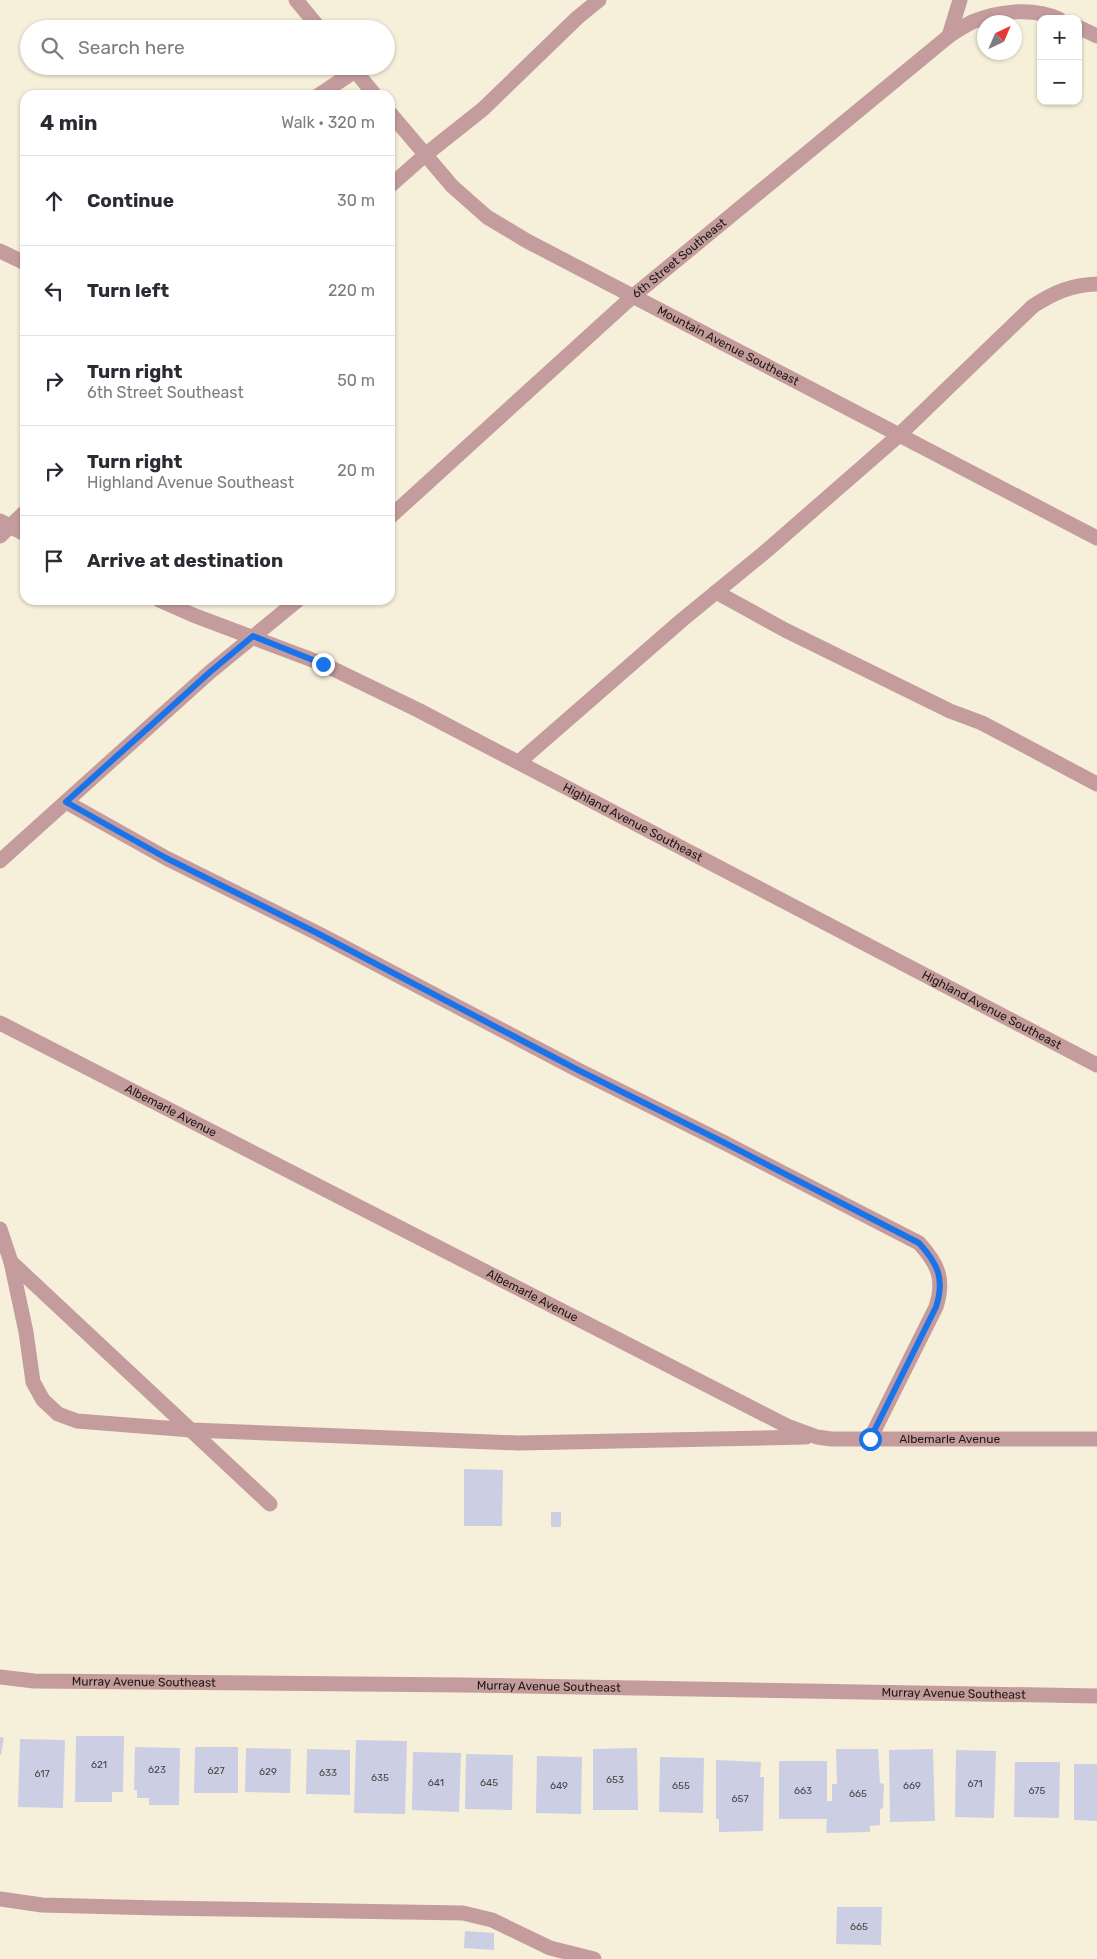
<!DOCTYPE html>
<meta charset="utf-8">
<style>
body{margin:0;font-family:Rubik,sans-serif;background:#f7f7f7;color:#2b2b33}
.controls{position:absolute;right:15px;top:15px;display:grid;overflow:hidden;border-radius:10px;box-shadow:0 1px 4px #0004}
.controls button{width:45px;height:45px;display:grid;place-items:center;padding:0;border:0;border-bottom:1px solid #e1e1e2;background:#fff;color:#2b2b33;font:25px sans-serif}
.compass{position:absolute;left:977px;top:15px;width:45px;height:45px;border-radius:50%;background:#fff;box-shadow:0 1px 4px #0004;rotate:44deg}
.stop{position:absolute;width:15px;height:15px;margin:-11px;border:4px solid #1a73e8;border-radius:50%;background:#fff}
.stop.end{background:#1a73e8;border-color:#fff;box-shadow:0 1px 5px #0008}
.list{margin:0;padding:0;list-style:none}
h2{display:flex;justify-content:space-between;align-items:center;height:65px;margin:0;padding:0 20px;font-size:21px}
h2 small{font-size:16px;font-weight:400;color:#7c7c81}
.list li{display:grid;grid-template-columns:32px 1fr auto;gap:15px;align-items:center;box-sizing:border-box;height:90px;padding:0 20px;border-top:1px solid #e1e1e2}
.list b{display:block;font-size:19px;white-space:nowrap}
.list p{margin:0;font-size:16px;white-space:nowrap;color:#7c7c81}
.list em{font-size:16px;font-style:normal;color:#7c7c81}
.icon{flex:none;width:28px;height:28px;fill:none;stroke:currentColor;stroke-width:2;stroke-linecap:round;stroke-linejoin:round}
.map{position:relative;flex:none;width:1097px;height:1959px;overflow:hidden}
.search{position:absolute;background:#fff;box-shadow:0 1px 4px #0004;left:20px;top:20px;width:375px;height:55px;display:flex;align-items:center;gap:12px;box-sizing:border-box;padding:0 18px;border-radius:28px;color:#7c7c81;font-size:19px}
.panel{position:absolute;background:#fff;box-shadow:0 1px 4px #0004;left:20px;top:90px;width:375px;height:515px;border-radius:15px}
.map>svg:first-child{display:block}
</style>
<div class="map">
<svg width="1097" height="1959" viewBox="0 0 1097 1959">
<rect width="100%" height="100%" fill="#f6f0da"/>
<path fill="#cccee4" d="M464 1469 503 1470 502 1526H464Z
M551 1512H561V1527H551Z
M76 1736H124L123 1792H112V1802H75Z
M0 1737 4 1738 1 1755H0Z
M20 1739 65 1740 63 1808 18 1807Z
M356 1740 407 1741 405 1814 354 1813Z
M135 1747 180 1748 179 1805H149V1798H137V1790H134Z
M195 1747H238V1793H194Z
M246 1748 291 1749 290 1793 245 1792Z
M637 1748 638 1810H593V1749Z
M307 1749 350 1750V1795L306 1794Z
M836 1749H878L880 1783 884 1784 883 1808 880 1809V1825L870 1826V1832L826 1833 827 1819H779V1761H827V1801H832V1784H837Z
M933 1749 935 1821 890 1822 889 1750Z
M956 1750 996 1751 994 1818 955 1817Z
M413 1752 461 1753 459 1812 412 1810Z
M466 1754 513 1755 512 1810 465 1809Z
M537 1756 582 1757 581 1814 536 1813Z
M660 1757 704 1758 703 1813 659 1812Z
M716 1760 761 1762 760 1777H764L763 1831 719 1832V1819H716Z
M1015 1762H1060L1059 1818 1014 1817Z
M1074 1764H1097V1821L1074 1820Z
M837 1907H882L881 1945 836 1944Z
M465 1931 494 1933V1950L464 1948Z"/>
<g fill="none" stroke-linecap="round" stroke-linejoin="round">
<g stroke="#c59c9e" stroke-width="15">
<path d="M296 0 320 29"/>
<path d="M1078 27 1097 36"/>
<path d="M949 36C956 31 964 26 972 22 998 11 1033 7 1059 19"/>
<path d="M351 66 375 95"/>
<path d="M319 95 355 71"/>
<path id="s1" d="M390 113 452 186 487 217 527 241 1097 538"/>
<path d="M390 186 425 155 483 109 577 18 599 0"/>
<path d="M0 251 25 263"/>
<path id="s2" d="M390 517 632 297 949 36 960 0"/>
<path d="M0 521 25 534"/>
<path d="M0 536 25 512"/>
<path d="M716 592 785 630 950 711 982 723 1097 784"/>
<path id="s3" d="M159 600 193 615 323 664 418 710 1097 1065"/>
<path d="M519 762 682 620 765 552 898 436 1033 306C1055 292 1071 285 1097 284"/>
<path d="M66 802 166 858 317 933 578 1070 723 1142 919 1243C938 1264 945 1279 936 1307L870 1439"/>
<path d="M0 861 210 672 298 600"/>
<path id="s4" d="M0 1023 787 1426 817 1437 831 1439H1097"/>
<path d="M0 1229 11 1262 270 1504"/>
<path d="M11 1262 26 1332 33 1382 43 1400 58 1414 77 1421 191 1430 519 1443 806 1437"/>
<path id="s5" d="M0 1677 34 1681 463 1685 1097 1696"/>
<path d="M0 1899 42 1905 159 1908 463 1913 492 1920 550 1948 594 1959"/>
</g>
</g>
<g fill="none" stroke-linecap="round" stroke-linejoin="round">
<path stroke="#1a73e8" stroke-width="6" d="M323 664 253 636 210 672 66 802 166 858 317 933 578 1070 723 1142 919 1243C938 1264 945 1279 936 1307L870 1439"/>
</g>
<g text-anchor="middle" stroke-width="5" stroke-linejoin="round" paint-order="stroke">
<g font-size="10" fill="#474646">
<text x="99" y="1768">621</text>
<text x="157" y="1773">623</text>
<text x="216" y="1774">627</text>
<text x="268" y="1775">629</text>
<text x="328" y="1776">633</text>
<text x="42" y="1777">617</text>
<text x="380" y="1781">635</text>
<text x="615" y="1783">653</text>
<text x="436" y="1786">641</text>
<text x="489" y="1786">645</text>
<text x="975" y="1787">671</text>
<text x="559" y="1789">649</text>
<text x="681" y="1789">655</text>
<text x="912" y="1789">669</text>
<text x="803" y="1794">663</text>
<text x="1037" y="1794">675</text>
<text x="858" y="1797">665</text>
<text x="740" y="1802">657</text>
<text x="859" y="1930">665</text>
</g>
<g font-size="12" fill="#1b1911" stroke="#f6f0da">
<text dy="4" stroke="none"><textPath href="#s2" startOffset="388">6th Street Southeast</textPath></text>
<text dy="4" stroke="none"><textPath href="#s1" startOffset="416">Mountain Avenue Southeast</textPath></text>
<text dy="4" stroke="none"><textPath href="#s3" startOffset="524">Highland Avenue Southeast</textPath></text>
<text dy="4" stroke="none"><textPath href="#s3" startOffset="929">Highland Avenue Southeast</textPath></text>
<text dy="4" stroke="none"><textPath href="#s4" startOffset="192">Albemarle Avenue</textPath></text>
<text dy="4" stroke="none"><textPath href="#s4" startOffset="598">Albemarle Avenue</textPath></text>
<text dy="4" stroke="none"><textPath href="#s4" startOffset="1049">Albemarle Avenue</textPath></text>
<text dy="4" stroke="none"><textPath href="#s5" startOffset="144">Murray Avenue Southeast</textPath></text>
<text dy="4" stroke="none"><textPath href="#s5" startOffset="549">Murray Avenue Southeast</textPath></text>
<text dy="4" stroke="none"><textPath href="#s5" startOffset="954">Murray Avenue Southeast</textPath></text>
</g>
</g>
</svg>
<div class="controls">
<button>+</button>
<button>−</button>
</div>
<svg class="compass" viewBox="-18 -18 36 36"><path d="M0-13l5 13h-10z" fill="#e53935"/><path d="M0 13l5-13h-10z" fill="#7c7c81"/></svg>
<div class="stop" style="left:870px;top:1439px"></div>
<div class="stop end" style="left:323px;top:664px"></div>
<div class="search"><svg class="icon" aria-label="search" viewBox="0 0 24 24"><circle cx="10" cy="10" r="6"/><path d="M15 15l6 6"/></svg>Search here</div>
<section class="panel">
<h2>4 min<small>Walk · 320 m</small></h2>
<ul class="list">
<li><svg class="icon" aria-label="ahead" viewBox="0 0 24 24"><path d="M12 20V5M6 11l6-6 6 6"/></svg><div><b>Continue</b></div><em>30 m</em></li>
<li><svg class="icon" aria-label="left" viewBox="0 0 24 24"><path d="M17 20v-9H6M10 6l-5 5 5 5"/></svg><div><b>Turn left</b></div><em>220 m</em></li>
<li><svg class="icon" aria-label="right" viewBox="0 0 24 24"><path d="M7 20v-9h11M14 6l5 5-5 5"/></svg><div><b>Turn right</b><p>6th Street Southeast</p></div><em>50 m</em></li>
<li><svg class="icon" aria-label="right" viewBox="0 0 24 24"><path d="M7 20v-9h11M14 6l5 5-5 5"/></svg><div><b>Turn right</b><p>Highland Avenue Southeast</p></div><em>20 m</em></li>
<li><svg class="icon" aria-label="arrive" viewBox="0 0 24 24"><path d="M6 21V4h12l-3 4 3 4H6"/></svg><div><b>Arrive at destination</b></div></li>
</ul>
</section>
</div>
